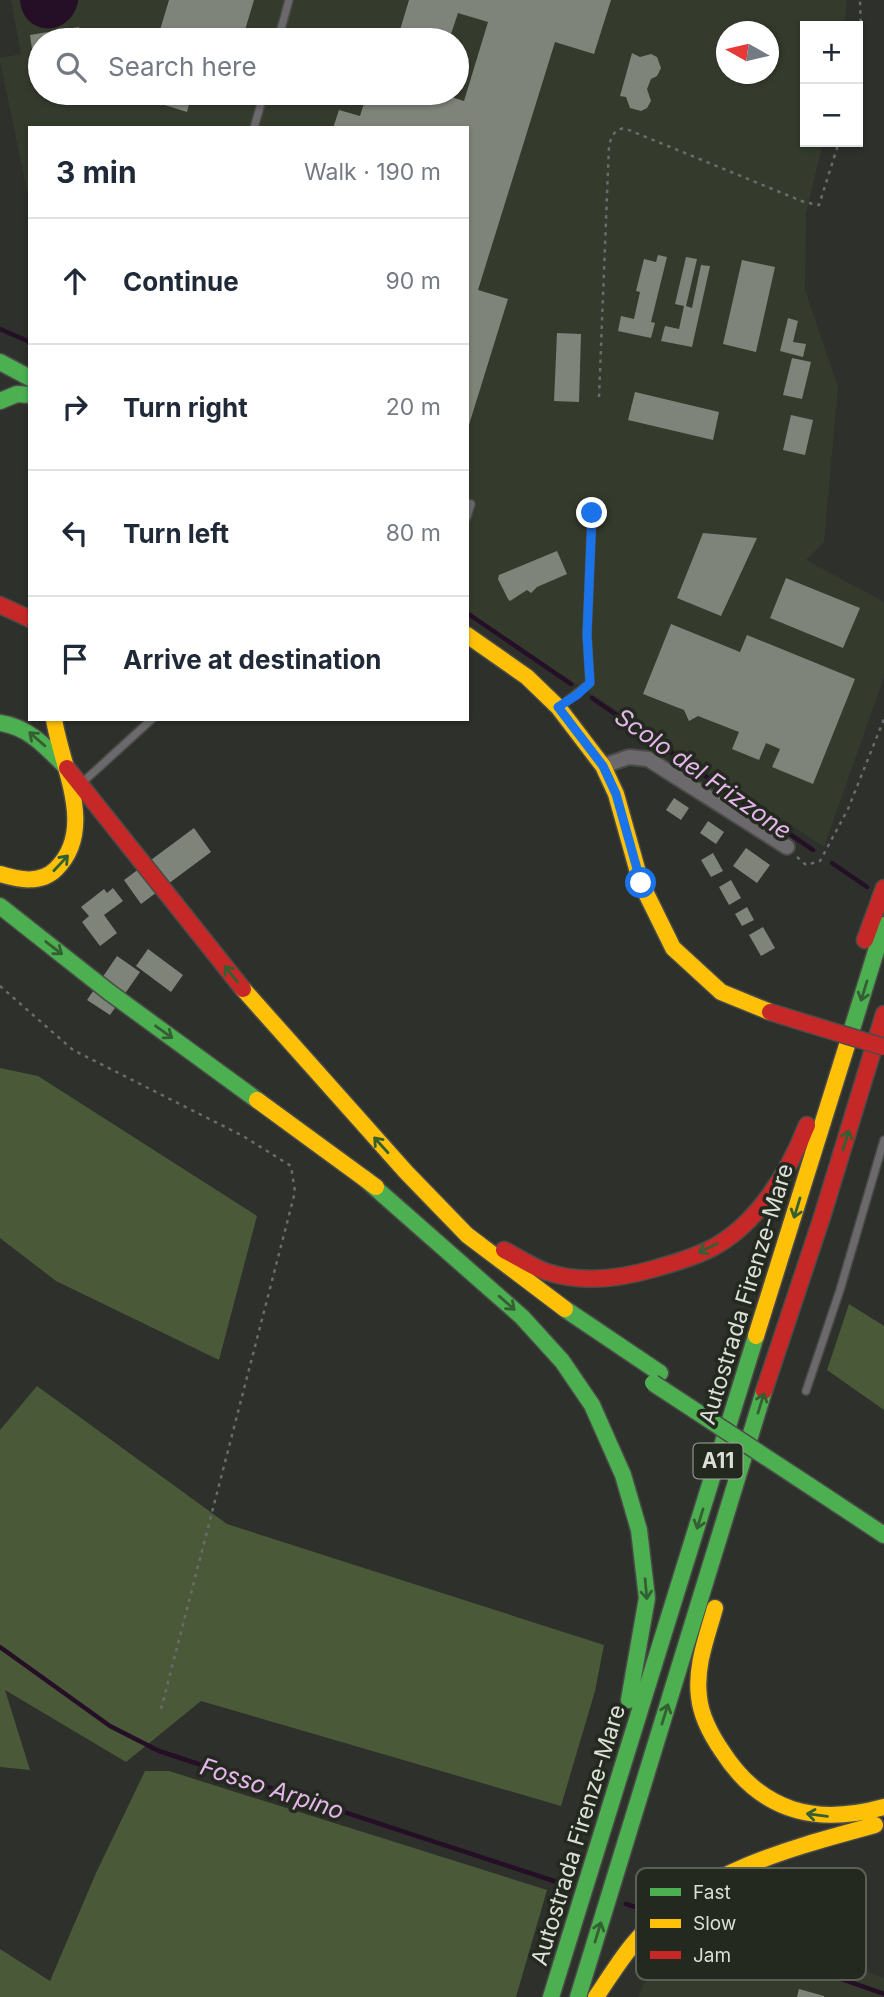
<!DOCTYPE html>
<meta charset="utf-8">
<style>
body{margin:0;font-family:Inter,sans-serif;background:#f2f2f3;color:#1f2937}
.controls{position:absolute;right:21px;top:21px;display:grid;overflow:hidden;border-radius:0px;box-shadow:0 2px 5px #0004}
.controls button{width:63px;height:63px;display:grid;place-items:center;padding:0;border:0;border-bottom:2px solid #e0e1e3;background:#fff;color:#1f2937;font:35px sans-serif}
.compass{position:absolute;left:716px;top:21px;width:63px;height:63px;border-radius:50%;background:#fff;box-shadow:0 2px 5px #0004;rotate:278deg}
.stop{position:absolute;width:21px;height:21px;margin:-16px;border:5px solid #1a73e8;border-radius:50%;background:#fff}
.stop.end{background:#1a73e8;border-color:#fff;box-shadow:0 2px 7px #0008}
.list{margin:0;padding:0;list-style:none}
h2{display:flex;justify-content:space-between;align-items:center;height:91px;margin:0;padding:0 28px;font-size:30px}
h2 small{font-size:23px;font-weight:400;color:#747a83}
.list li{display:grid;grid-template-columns:46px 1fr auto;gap:21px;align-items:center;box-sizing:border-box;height:126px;padding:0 28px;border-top:2px solid #e0e1e3}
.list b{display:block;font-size:26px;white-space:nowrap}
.list em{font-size:23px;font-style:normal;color:#747a83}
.icon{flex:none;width:38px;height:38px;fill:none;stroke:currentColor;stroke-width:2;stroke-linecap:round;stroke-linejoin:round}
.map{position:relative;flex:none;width:884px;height:1997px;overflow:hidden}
.search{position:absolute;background:#fff;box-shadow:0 2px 5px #0004;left:28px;top:28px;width:441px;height:77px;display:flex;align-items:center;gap:18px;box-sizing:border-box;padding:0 24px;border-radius:38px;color:#747a83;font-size:26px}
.panel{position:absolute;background:#fff;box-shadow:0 2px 5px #0004;left:28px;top:126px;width:441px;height:595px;border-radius:0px}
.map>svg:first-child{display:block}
</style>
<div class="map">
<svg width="884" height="1997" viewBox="0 0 884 1997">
<rect width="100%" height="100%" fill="#2e302b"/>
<path fill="#343b2c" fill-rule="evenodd" d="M11 0H847L844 26H805V142H823L806 213 805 290 838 387 824 542 806 560 884 602V677L824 847 467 612V128H30V205L0 61V58L21 54ZM726 32H768V74H726ZM40 40H457V93H40Z
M717 1912 884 1978V1997H638L643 1985Z"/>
<path fill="#4a5938" d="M0 1068 38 1076 257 1216 219 1360 56 1281 0 1238Z
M849 1304 884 1326V1410L827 1370Z
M37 1386 227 1524 604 1645 595 1691 561 1806 201 1701 126 1762 5 1690 30 1770 0 1767V1430Z
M145 1771H169L547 1890 516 1997H0V1949L50 1981 96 1873Z"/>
<path fill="#250f27" d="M20 0H78V2C70 38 23 37 20 0Z"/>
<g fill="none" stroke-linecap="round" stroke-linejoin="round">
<path stroke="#250f27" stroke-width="4.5" d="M0 329 30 342
M467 613 571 684
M592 698 813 850
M832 863 867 887
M0 1647 110 1726 159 1751 566 1885
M626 1904 651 1912
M675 1921 884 1994"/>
</g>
<path fill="#7f847a" d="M169 0H254L242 40H157Z
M409 0H611L594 54 555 42 478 290 508 299 468 428 467 128H333L339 110 360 116 367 93H439L464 101 488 22 458 13 449 40H397Z
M79 27 83 40H40V55L33 56 30 35Z
M632 53 640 57 651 54 657 57 661 68 657 76 651 79 647 89 651 101 647 108 641 111 630 108 626 97 620 96Z
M140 93H192L187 112 139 97Z
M658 255 667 257 651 322 655 323 651 338 618 331 621 316 634 319 640 292 636 291 644 259 656 262Z
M686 257 697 259 686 306 692 308 701 265 710 266 692 347 661 341 665 326 679 329 684 306 675 304Z
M742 260 775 267 756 352 723 344Z
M788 318 798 321 793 342 806 344 803 357 780 351Z
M557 333 581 334 579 402 554 401Z
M792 358 811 362 802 399 783 395Z
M635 392 719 412 713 440 628 420Z
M791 415 813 420 805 455 783 450Z
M703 533 757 538 721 616 677 598Z
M557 551 567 574 537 587 531 593 527 590 510 601 508 599 498 579 499 575Z
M786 578 860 608 843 648 770 618Z
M671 624 740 652 747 635 855 679 813 784 772 767 780 749 766 743 759 760 732 749 739 732 698 716 689 721 684 710 643 694Z
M674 798 689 808 681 820 666 810Z
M708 821 724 832 716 844 700 833Z
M194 828 211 852 141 904 124 880Z
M746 848 770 865 757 883 733 866Z
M713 853 723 871 711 877 701 860Z
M731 880 741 898 729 905 719 887Z
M113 888 123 901 104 915 117 933 100 946 82 922 89 916 81 907 104 889 107 893Z
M747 907 754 920 742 926 735 914Z
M763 927 775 948 761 956 749 935Z
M148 949 183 975 171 992 136 966Z
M117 956 140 972 110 1015 87 1000Z
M799 1989 824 1996V1997H797Z"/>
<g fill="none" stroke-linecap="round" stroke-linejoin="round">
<g stroke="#4a4b48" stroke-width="10">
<path id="lane" d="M278 40 289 0
M254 128 264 93
M467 503 471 504 467 517
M559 707 590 683 587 635 592 513
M83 782 152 719
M806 1391 840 1290 884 1140"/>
</g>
<g stroke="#4a4b48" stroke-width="18">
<path id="street" d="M603 766 629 757 648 759 787 847"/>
</g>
<g stroke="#4a4b48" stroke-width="19">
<path id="fast" d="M0 362 30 378
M0 401 17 394 30 395
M0 723C28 727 45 746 64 765
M0 906 109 992 257 1100
M848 1042 884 925
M364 1178 522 1317 562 1361 592 1405 623 1475 639 1530 647 1598 629 1700
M565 1309 660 1373
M816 1490 884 1535
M551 1997 756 1336
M578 1997 764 1391"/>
</g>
<g stroke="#4a4b48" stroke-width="19">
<path id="slow" d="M467 635 527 677 558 707 603 766 616 794 641 883 673 948 721 992 770 1012
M0 874C19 880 41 884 56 869 97 829 61 766 54 719
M243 989 406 1172 467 1235 565 1309
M257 1100 376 1187
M756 1336 848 1042
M715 1608C707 1637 695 1666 699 1697 701 1716 711 1735 722 1751 761 1812 816 1826 884 1807
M596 1997C611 1975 625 1951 644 1932 708 1869 791 1848 875 1825"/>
</g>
<g stroke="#4a4b48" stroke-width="19">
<path id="jam" d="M0 605 30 619
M67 768 243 989
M865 940 884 888
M504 1250C518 1257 532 1267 547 1272 581 1283 619 1279 653 1269 674 1263 695 1257 714 1247 759 1222 789 1171 807 1125
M764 1391 822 1217 884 1014"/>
</g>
<path stroke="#6c6b6c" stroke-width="2.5" stroke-dasharray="3.5 5" stroke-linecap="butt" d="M858 56 861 29 860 0
M599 397 609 145C612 136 614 130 624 128L804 202 819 205 839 142
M797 857 806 865 820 861 848 809 884 719
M0 986 73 1050 243 1136 291 1166 295 1192 160 1713"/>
<use href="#lane" stroke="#6b696c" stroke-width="7"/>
<use href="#street" stroke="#6b696c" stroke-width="14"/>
<use href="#fast" stroke="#4caf50" stroke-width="16"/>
<use href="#slow" stroke="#ffc107" stroke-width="16"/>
<use href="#jam" stroke="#c62828" stroke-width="16"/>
<g stroke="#4a4b48" stroke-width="19" stroke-linecap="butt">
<path id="fast-bridge" d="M653 1383 816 1490"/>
</g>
<g stroke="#4a4b48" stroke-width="19" stroke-linecap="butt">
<path id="jam-bridge" d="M770 1012 884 1047"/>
</g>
<use href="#fast-bridge" stroke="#4caf50" stroke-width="16"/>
<use href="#jam-bridge" stroke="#c62828" stroke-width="16"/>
</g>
<defs><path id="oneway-shaft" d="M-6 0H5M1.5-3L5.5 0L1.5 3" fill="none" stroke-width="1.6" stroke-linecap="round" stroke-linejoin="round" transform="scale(1.75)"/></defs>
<g stroke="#345f33">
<use href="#oneway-shaft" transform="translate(37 739) rotate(-139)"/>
<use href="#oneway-shaft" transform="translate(61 863) rotate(-47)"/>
<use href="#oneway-shaft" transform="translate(54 948) rotate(38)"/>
<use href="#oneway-shaft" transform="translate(231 974) rotate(-129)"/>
<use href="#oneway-shaft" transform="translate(864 991) rotate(107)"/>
<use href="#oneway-shaft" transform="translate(164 1032) rotate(36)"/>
<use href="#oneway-shaft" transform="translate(846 1140) rotate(-73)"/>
<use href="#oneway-shaft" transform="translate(381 1145) rotate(-132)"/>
<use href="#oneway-shaft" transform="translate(797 1208) rotate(107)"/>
<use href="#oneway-shaft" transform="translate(708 1248) rotate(155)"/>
<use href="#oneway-shaft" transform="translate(507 1303) rotate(41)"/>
<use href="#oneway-shaft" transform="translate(761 1403) rotate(-73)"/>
<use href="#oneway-shaft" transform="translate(700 1519) rotate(107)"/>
<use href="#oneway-shaft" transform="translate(646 1589) rotate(85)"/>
<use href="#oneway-shaft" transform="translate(665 1714) rotate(-73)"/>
<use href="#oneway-shaft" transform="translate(817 1815) rotate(-173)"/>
<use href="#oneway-shaft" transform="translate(598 1932) rotate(-73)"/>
</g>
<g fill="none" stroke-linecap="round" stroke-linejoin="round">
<path stroke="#1a73e8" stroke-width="9" d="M592 513 587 635 590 683 577 695 558 707 603 766 616 794 641 883"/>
</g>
<g text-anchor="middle" stroke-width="7" stroke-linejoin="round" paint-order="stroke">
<rect fill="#24291f" stroke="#a4a8a0" stroke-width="2" x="693.5" y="1443.5" width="49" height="35" rx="5"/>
<g font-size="21" font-weight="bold" fill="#dbdfd8">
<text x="718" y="1468">A11</text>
</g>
<g font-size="23" fill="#dbdfd8" stroke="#24291f">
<text transform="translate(746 1294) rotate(-73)" y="8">Autostrada Firenze-Mare</text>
<text transform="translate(578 1835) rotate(-73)" y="8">Autostrada Firenze-Mare</text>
</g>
<g font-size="24" font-style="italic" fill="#e5b5eb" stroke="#24291f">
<text transform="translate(703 774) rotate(35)" y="8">Scolo del Frizzone</text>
<text transform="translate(272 1789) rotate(18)" y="8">Fosso Arpino</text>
</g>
</g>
<rect x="636" y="1868" width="230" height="112" rx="10" fill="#24291f" stroke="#5b6056" stroke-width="2"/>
<rect x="650" y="1888" width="31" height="8" fill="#4caf50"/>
<rect x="650" y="1919" width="31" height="9" fill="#ffc107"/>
<rect x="650" y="1951" width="31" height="8" fill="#c62828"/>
<g font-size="19" fill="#dbdfd8">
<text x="693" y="1899">Fast</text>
<text x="693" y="1930">Slow</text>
<text x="693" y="1962">Jam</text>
</g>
</svg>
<div class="controls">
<button>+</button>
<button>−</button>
</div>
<svg class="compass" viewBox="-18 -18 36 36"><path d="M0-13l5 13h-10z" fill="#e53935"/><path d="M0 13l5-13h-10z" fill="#747a83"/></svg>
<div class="stop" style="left:641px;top:883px"></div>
<div class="stop end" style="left:592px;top:513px"></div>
<div class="search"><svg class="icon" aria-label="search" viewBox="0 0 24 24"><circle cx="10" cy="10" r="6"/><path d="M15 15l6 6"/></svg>Search here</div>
<section class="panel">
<h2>3 min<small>Walk · 190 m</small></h2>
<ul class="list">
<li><svg class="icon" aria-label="ahead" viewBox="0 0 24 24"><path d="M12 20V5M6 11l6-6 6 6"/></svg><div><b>Continue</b></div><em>90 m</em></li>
<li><svg class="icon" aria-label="right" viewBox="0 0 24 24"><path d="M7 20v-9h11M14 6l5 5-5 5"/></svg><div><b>Turn right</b></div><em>20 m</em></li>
<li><svg class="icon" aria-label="left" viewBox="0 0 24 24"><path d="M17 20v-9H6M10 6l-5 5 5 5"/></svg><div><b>Turn left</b></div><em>80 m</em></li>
<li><svg class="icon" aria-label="arrive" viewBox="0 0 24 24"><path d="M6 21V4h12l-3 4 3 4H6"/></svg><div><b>Arrive at destination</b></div></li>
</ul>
</section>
</div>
